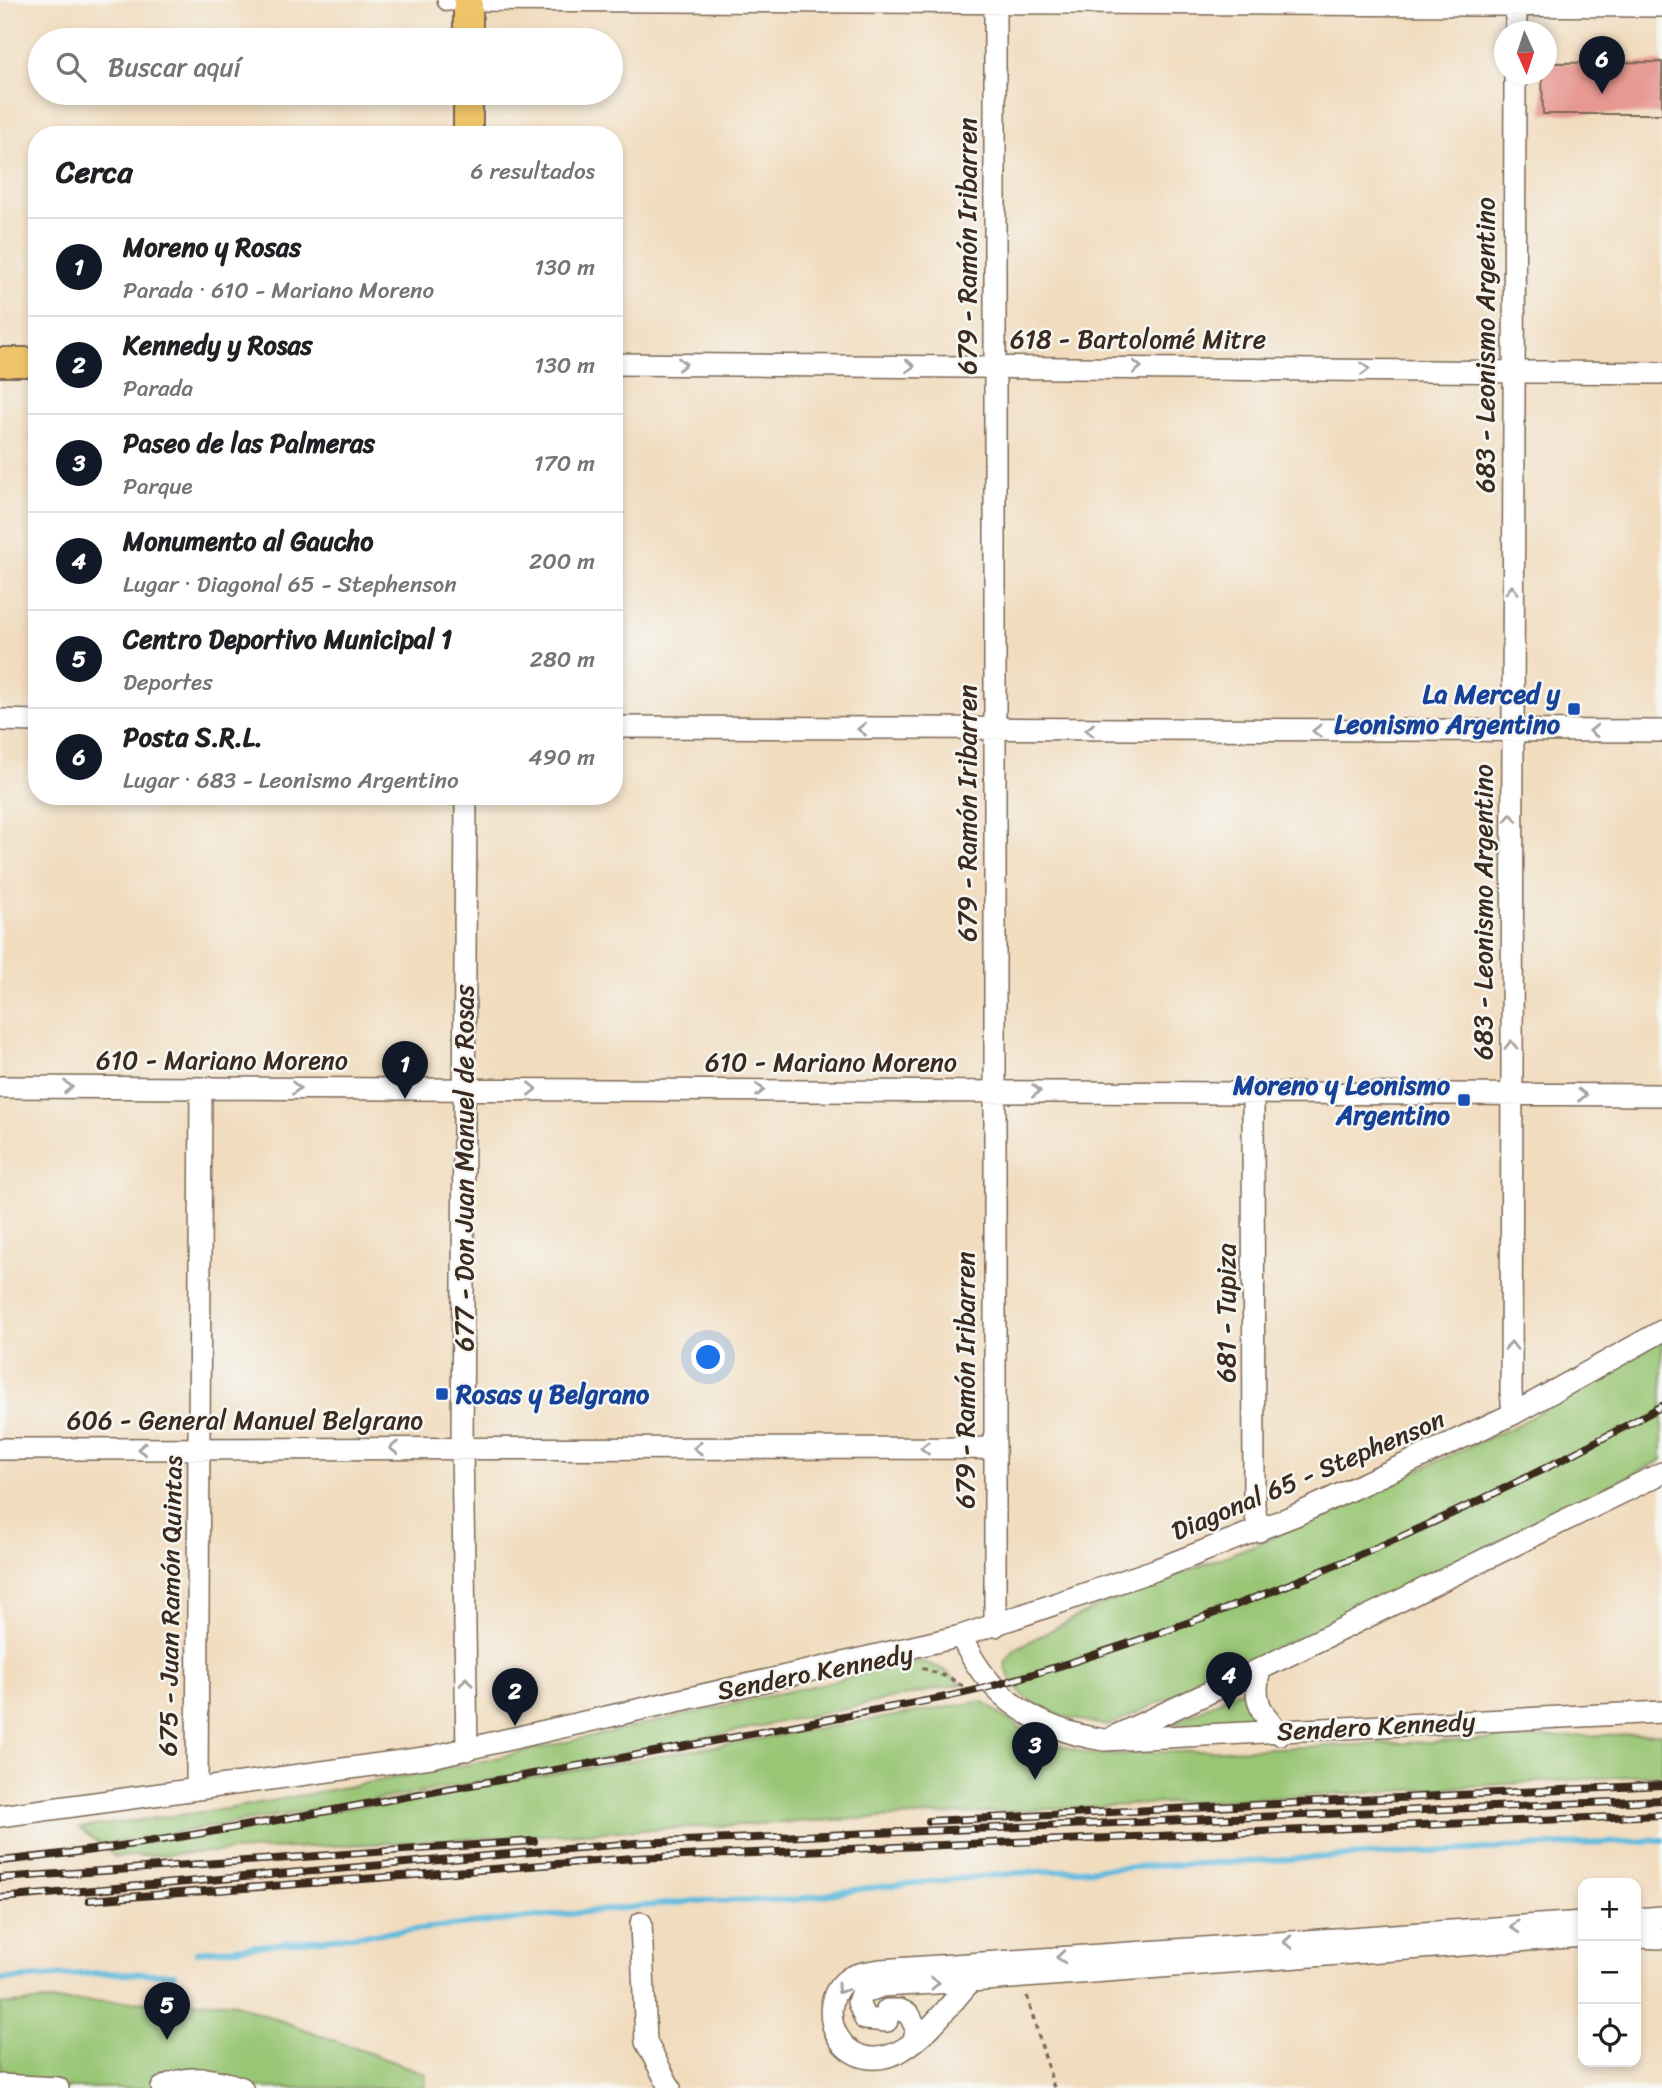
<!DOCTYPE html>
<html lang="es">
<meta charset="utf-8">
<style>
body{margin:0;font-family:Sriracha,sans-serif;background:#f6f6f6;color:#202124}
.controls{position:absolute;right:21px;bottom:21px;display:grid;overflow:hidden;border-radius:14px;box-shadow:0 4px 10px #0003}
.controls button{width:63px;height:63px;display:grid;place-items:center;padding:0;border:0;border-bottom:2px solid #e0e0e0;background:#fff;color:#202124;font:35px sans-serif}
.compass{position:absolute;left:1494px;top:21px;width:63px;height:63px;border-radius:50%;background:#fff;box-shadow:0 4px 10px #0003;rotate:177deg}
.you{position:absolute;left:709px;top:1358px;width:24px;height:24px;margin:-18px;border:5px solid #fff;border-radius:50%;background:#1a73e8;box-shadow:0 0 0 10px #1a73e833}
.badge{display:grid;place-items:center;width:46px;height:46px;border-radius:50%;background:#111827;color:#fff;font-size:23px;font-weight:700}
.pin{position:absolute;translate:-50% -58px;filter:drop-shadow(0 2px 4px #0008)}
.pin::after{content:'';position:absolute;top:37px;width:24px;height:21px;background:inherit;clip-path:polygon(0 0,100% 0,50% 100%)}
.list{margin:0;padding:0;list-style:none}
h2{display:flex;justify-content:space-between;align-items:center;height:91px;margin:0;padding:0 28px;font-size:30px}
h2 small{font-size:23px;font-weight:400;color:#757577}
.list li{display:grid;grid-template-columns:46px 1fr auto;gap:21px;align-items:center;box-sizing:border-box;height:98px;padding:0 28px;border-top:2px solid #e0e0e0}
.list b{display:block;font-size:26px;white-space:nowrap}
.list p{margin:0;font-size:23px;white-space:nowrap;color:#757577}
.list em{font-size:23px;font-style:normal;color:#757577}
.icon{flex:none;width:38px;height:38px;fill:none;stroke:currentColor;stroke-width:2;stroke-linecap:round;stroke-linejoin:round}
.map{position:relative;flex:none;width:1662px;height:2088px;overflow:hidden}
.search{position:absolute;background:#fff;box-shadow:0 4px 10px #0003;left:28px;top:28px;width:595px;height:77px;display:flex;align-items:center;gap:18px;box-sizing:border-box;padding:0 24px;border-radius:38px;color:#757577;font-size:26px}
.panel{position:absolute;background:#fff;box-shadow:0 4px 10px #0003;left:28px;top:126px;width:595px;height:679px;border-radius:28px}
.map>svg:first-child{display:block}
</style>
<div class="map">
<svg width="1662" height="2088" viewBox="0 0 1662 2088">
<rect width="100%" height="100%" fill="#f6f6f2"/>
<filter id="ink" filterUnits="userSpaceOnUse"><feTurbulence type="fractalNoise" baseFrequency=".0143" numOctaves="2"/><feDisplacementMap in="SourceGraphic" scale="14" xChannelSelector="R" yChannelSelector="G"/><feConvolveMatrix kernelMatrix="1 2 1 2 8 2 1 2 1" color-interpolation-filters="sRGB"/></filter>
<filter id="wash" filterUnits="userSpaceOnUse"><feTurbulence type="fractalNoise" baseFrequency=".00686" numOctaves="4" result="noise"/><feDisplacementMap in="SourceGraphic" scale="28" xChannelSelector="R" yChannelSelector="G"/><feGaussianBlur stdDeviation="1.57" result="paint"/><feColorMatrix in="noise" values="0 0 0 0 0 0 0 0 0 0 0 0 0 0 0 0 0 1.4 0 .05"/><feComposite in="paint" operator="in"/></filter>
<g filter="url(#wash)">
<rect width="100%" height="100%" fill="#f1dcbe"/>
<path fill="#99c674" stroke="#6a7849" stroke-width="2" d="M1662 1340V1460L1378 1601 1108 1726C1067 1717 1015 1711 1005 1663L1015 1649 1094 1608 1259 1543 1519 1424Z
M921 1661 942 1669 962 1684 551 1770 101 1845 79 1828 227 1809 470 1764Z
M1243 1689 1252 1721 1172 1724Z
M983 1701C1027 1736 1041 1742 1096 1755L1662 1733V1774L1361 1793 115 1857 106 1849Z
M48 2001 230 2002 426 2074 425 2088H0V2005Z"/>
<g fill="none" stroke-linecap="round" stroke-linejoin="round">
<path stroke="#5ebadc" stroke-width="6" d="M197 1952 694 1901 793 1900 867 1888 1018 1873 1662 1840
M0 1980 97 1973 174 1974"/>
</g>
<g id="blocks">
<path fill="#e69891" d="M1662 62V114H1543L1542 74H1546V63Z"/>
</g>
</g>
<g filter="url(#ink)">
<use href="#blocks" fill-opacity="0" stroke="#7b6856" stroke-width="2"/>
<g fill="none" stroke-linecap="round" stroke-linejoin="round">
<g stroke="#7b6856" stroke-width="24">
<path id="minor" d="M448 0 1662 6
M1516 32V0
M614 364 1662 373
M0 720 37 721
M614 727 1662 731
M466 796 462 1447 467 1750
M0 1087 1662 1095
M1253 1095 1254 1506 1259 1531
M1513 1414 1511 1391 1515 74
M0 1449 994 1448
M995 1626V0
M961 1636C989 1699 1038 1730 1104 1740L1662 1712
M1260 1669C1252 1698 1260 1713 1280 1734
M1113 1737 1260 1669 1662 1473
M197 1789 201 1088
M0 1816 431 1757 961 1636 1155 1570 1296 1515 1513 1414 1662 1331
M1636 1919 1662 1917
M1583 1922 880 1970C870 1972 858 1972 849 1978 808 2006 843 2083 902 2050 929 2034 950 2004 971 1981L1583 1936
M641 1923 646 2042 670 2088
M1636 1937 1662 1938
M914 2041 916 2028 909 2014 900 2010H887V2021L865 2019 858 2002 861 1994 882 1986 971 1981
M0 2085 58 2088
M162 2088C186 2073 217 2079 242 2088"/>
</g>
<g stroke="#7b6856" stroke-width="32">
<path id="major" d="M468 40V0
M468 135V93
M0 362H37"/>
</g>
<path stroke="#7b6856" stroke-width="3.5" stroke-dasharray="5 5" stroke-linecap="butt" d="M922 1668 950 1678 968 1690
M1027 1996 1054 2088"/>
<use href="#minor" stroke="#fff" stroke-width="21"/>
<use href="#major" stroke="#efc469" stroke-width="28"/>
<g stroke="#3b2a1e" stroke-width="8">
<path id="rail" d="M929 1821 1662 1785
M0 1861C162 1845 322 1811 482 1783 599 1762 717 1741 834 1718 887 1707 944 1700 996 1685 1227 1619 1452 1523 1662 1406
M0 1878 534 1841
M0 1898 636 1843 1662 1800
M89 1900 634 1858 1662 1815"/>
</g>
<use href="#rail" stroke="#f6f6f2" stroke-width="5" stroke-dasharray="16" stroke-linecap="butt"/>
</g>
<defs><path id="oneway-chevron" d="M-2-3.5L2.5 0L-2 3.5" fill="none" stroke-width="1.6" stroke-linecap="round" stroke-linejoin="round" transform="scale(1.75)"/></defs>
<g stroke="#a79f9a">
<use href="#oneway-chevron" transform="translate(682 364)"/>
<use href="#oneway-chevron" transform="translate(910 366)"/>
<use href="#oneway-chevron" transform="translate(1137 367)"/>
<use href="#oneway-chevron" transform="translate(1365 369)"/>
<use href="#oneway-chevron" transform="translate(1512 590) rotate(-90)"/>
<use href="#oneway-chevron" transform="translate(862 729) rotate(-180)"/>
<use href="#oneway-chevron" transform="translate(1090 730) rotate(-180)"/>
<use href="#oneway-chevron" transform="translate(1317 731) rotate(-180)"/>
<use href="#oneway-chevron" transform="translate(1594 731) rotate(180)"/>
<use href="#oneway-chevron" transform="translate(1511 818) rotate(-90)"/>
<use href="#oneway-chevron" transform="translate(1511 1045) rotate(-90)"/>
<use href="#oneway-chevron" transform="translate(68 1087)"/>
<use href="#oneway-chevron" transform="translate(296 1088)"/>
<use href="#oneway-chevron" transform="translate(532 1089)"/>
<use href="#oneway-chevron" transform="translate(760 1090)"/>
<use href="#oneway-chevron" transform="translate(1036 1091) rotate(1)"/>
<use href="#oneway-chevron" transform="translate(1582 1095)"/>
<use href="#oneway-chevron" transform="translate(1511 1346) rotate(-90)"/>
<use href="#oneway-chevron" transform="translate(394 1448) rotate(180)"/>
<use href="#oneway-chevron" transform="translate(698 1448) rotate(-180)"/>
<use href="#oneway-chevron" transform="translate(925 1448) rotate(-180)"/>
<use href="#oneway-chevron" transform="translate(142 1449) rotate(180)"/>
<use href="#oneway-chevron" transform="translate(466 1682) rotate(-91)"/>
<use href="#oneway-chevron" transform="translate(1515 1927) rotate(176)"/>
<use href="#oneway-chevron" transform="translate(1288 1942) rotate(176)"/>
<use href="#oneway-chevron" transform="translate(1061 1957) rotate(176)"/>
<use href="#oneway-chevron" transform="translate(935 1983) rotate(-3)"/>
<use href="#oneway-chevron" transform="translate(841 1989) rotate(124)"/>
</g>
</g>
<g fill="#1a4fb4" stroke="#f6f6f2" stroke-width="2.5">
<rect x="1567" y="702" width="14" height="14" rx="3.5"/>
<rect x="1457" y="1093" width="14" height="14" rx="3.5"/>
<rect x="435" y="1387" width="14" height="14" rx="3.5"/>
</g>
<g text-anchor="middle" stroke-width="5" stroke-linejoin="round" paint-order="stroke">
<g font-size="26" fill="#3b2a1e" stroke="#f6f6f2">
<text transform="translate(967 246) rotate(-90)" y="9">679 - Ramón Iribarren</text>
<text x="1138" y="348">618 - Bartolomé Mitre</text>
<text transform="translate(1485 345) rotate(-90)" y="9">683 - Leonismo Argentino</text>
<text transform="translate(967 813) rotate(-90)" y="9">679 - Ramón Iribarren</text>
<text transform="translate(1483 912) rotate(-90)" y="9">683 - Leonismo Argentino</text>
<text x="222" y="1069">610 - Mariano Moreno</text>
<text x="831" y="1071">610 - Mariano Moreno</text>
<text transform="translate(464 1168) rotate(-90)" y="9">677 - Don Juan Manuel de Rosas</text>
<text transform="translate(1226 1313) rotate(-90)" y="9">681 - Tupiza</text>
<text transform="translate(965 1380) rotate(-90)" y="9">679 - Ramón Iribarren</text>
<text x="245" y="1429">606 - General Manuel Belgrano</text>
<text transform="translate(1308 1475) rotate(-23)" y="9">Diagonal 65 - Stephenson</text>
<text transform="translate(170 1606) rotate(-89)" y="9">675 - Juan Ramón Quintas</text>
<text transform="translate(815 1672) rotate(-11)" y="9">Sendero Kennedy</text>
<text transform="translate(1376 1726) rotate(-3)" y="9">Sendero Kennedy</text>
</g>
<g font-size="26" font-weight="bold" fill="#164399" stroke="#f6f6f2" text-anchor="end">
<text x="1560" y="703">La Merced y<tspan x="1560" dy="30">Leonismo Argentino</tspan></text>
<text x="1450" y="1094">Moreno y Leonismo<tspan x="1450" dy="30">Argentino</tspan></text>
<text x="456" y="1403" text-anchor="start">Rosas y Belgrano</text>
</g>
</g>
</svg>
<div class="controls">
<button>+</button>
<button>−</button>
<button><svg class="icon" aria-label="locate" viewBox="0 0 24 24"><circle cx="12" cy="12" r="6"/><path d="M12 2v4M12 18v4M2 12h4M18 12h4"/></svg></button>
</div>
<svg class="compass" viewBox="-18 -18 36 36"><path d="M0-13l5 13h-10z" fill="#e53935"/><path d="M0 13l5-13h-10z" fill="#757577"/></svg>
<div class="you"></div>
<div class="pin badge" style="left:405px;top:1099px">1</div>
<div class="pin badge" style="left:515px;top:1726px">2</div>
<div class="pin badge" style="left:1035px;top:1780px">3</div>
<div class="pin badge" style="left:1229px;top:1710px">4</div>
<div class="pin badge" style="left:167px;top:2040px">5</div>
<div class="pin badge" style="left:1602px;top:94px">6</div>
<div class="search"><svg class="icon" aria-label="search" viewBox="0 0 24 24"><circle cx="10" cy="10" r="6"/><path d="M15 15l6 6"/></svg>Buscar aquí</div>
<section class="panel">
<h2>Cerca<small>6 resultados</small></h2>
<ul class="list">
<li><span class="badge">1</span><div><b>Moreno y Rosas</b><p>Parada · 610 - Mariano Moreno</p></div><em>130 m</em></li>
<li><span class="badge">2</span><div><b>Kennedy y Rosas</b><p>Parada</p></div><em>130 m</em></li>
<li><span class="badge">3</span><div><b>Paseo de las Palmeras</b><p>Parque</p></div><em>170 m</em></li>
<li><span class="badge">4</span><div><b>Monumento al Gaucho</b><p>Lugar · Diagonal 65 - Stephenson</p></div><em>200 m</em></li>
<li><span class="badge">5</span><div><b>Centro Deportivo Municipal 1</b><p>Deportes</p></div><em>280 m</em></li>
<li><span class="badge">6</span><div><b>Posta S.R.L.</b><p>Lugar · 683 - Leonismo Argentino</p></div><em>490 m</em></li>
</ul>
</section>
</div>
